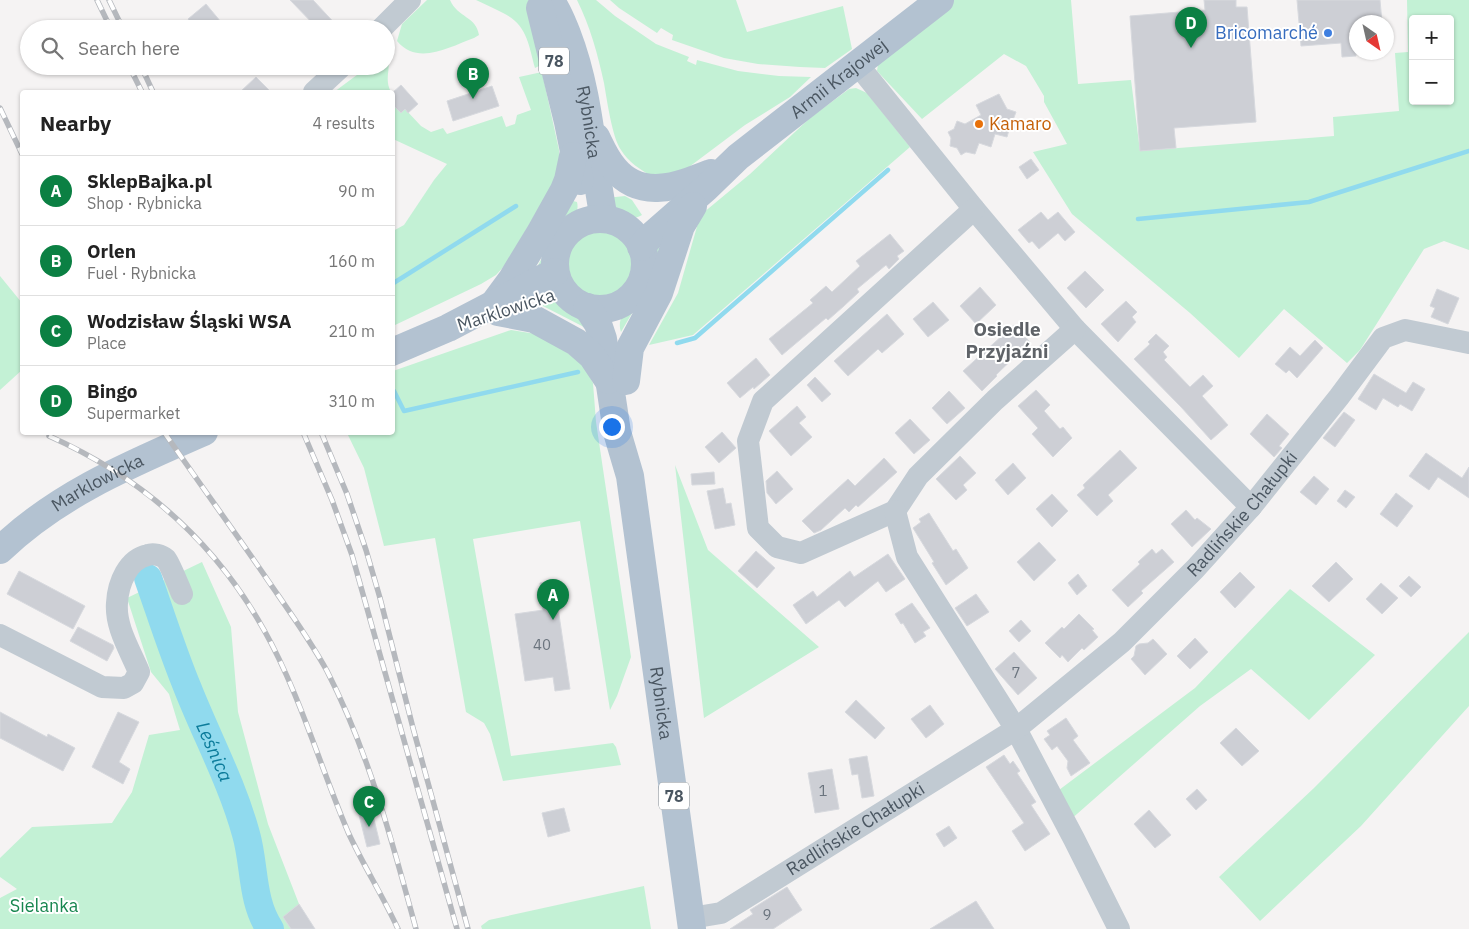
<!DOCTYPE html>
<meta charset="utf-8">
<style>
body{margin:0;font-family:"IBM Plex Sans",sans-serif;background:#f6f6f6;color:#222}
.controls{position:absolute;right:15px;top:15px;display:grid;overflow:hidden;border-radius:5px;box-shadow:0 1px 4px #0004}
.controls button{width:45px;height:45px;display:grid;place-items:center;padding:0;border:0;border-bottom:1px solid #e0e0e0;background:#fff;color:#222;font:25px sans-serif}
.compass{position:absolute;left:1349px;top:15px;width:45px;height:45px;border-radius:50%;background:#fff;box-shadow:0 1px 4px #0004;rotate:146deg}
.you{position:absolute;left:611px;top:426px;width:18px;height:18px;margin:-12px;border:4px solid #fff;border-radius:50%;background:#1a73e8;box-shadow:0 0 0 8px #1a73e833}
.badge{display:grid;place-items:center;width:32px;height:32px;border-radius:50%;background:#0b8043;color:#fff;font-size:16px;font-weight:700}
.pin{position:absolute;translate:-50% -41px;filter:drop-shadow(0 1px 2px #0008)}
.pin::after{content:'';position:absolute;top:26px;width:18px;height:15px;background:inherit;clip-path:polygon(0 0,100% 0,50% 100%)}
.list{margin:0;padding:0;list-style:none}
h2{display:flex;justify-content:space-between;align-items:center;height:65px;margin:0;padding:0 20px;font-size:21px}
h2 small{font-size:16px;font-weight:400;color:#767676}
.list li{display:grid;grid-template-columns:32px 1fr auto;gap:15px;align-items:center;box-sizing:border-box;height:70px;padding:0 20px;border-top:1px solid #e0e0e0}
.list b{display:block;font-size:19px;white-space:nowrap}
.list p{margin:0;font-size:16px;white-space:nowrap;color:#767676}
.list em{font-size:16px;font-style:normal;color:#767676}
.icon{flex:none;width:28px;height:28px;fill:none;stroke:currentColor;stroke-width:2;stroke-linecap:round;stroke-linejoin:round}
.map{position:relative;flex:none;width:1469px;height:929px;overflow:hidden}
.search{position:absolute;background:#fff;box-shadow:0 1px 4px #0004;left:20px;top:20px;width:375px;height:55px;display:flex;align-items:center;gap:12px;box-sizing:border-box;padding:0 18px;border-radius:28px;color:#767676;font-size:19px}
.panel{position:absolute;background:#fff;box-shadow:0 1px 4px #0004;left:20px;top:90px;width:375px;height:345px;border-radius:5px}
.map>svg:first-child{display:block}
</style>
<div class="map">
<svg width="1469" height="929" viewBox="0 0 1469 929">
<rect width="100%" height="100%" fill="#f5f3f3"/>
<path fill="#c3f1d5" fill-rule="evenodd" d="M427 0H450C458 18 476 16 479 35L474 38C449 47 418 66 397 41L402 24Z
M476 0H528L532 11 541 65 535 68C529 46 527 25 505 14 496 9 486 5 476 0Z
M577 0H596L615 16 656 44 689 57 687 61 696 65 697 60 738 71 779 76 811 77 790 97 745 125 681 173 653 177C641 170 628 162 621 150 612 137 607 100 604 83 598 55 590 26 577 0Z
M610 0H736L747 32 843 6 852 49 825 68 800 67 758 64 724 58 672 40 673 35 661 28 657 33 619 8Z
M953 0H1071L1078 84 1131 80 1140 151 1334 136 1333 117 1399 111 1395 53 1408 52 1407 0H1469V250L1444 241 1424 249 1360 350 1347 363 1284 309 1239 358 1190 313 1072 214 1033 152 1067 144 1044 102V96L1026 66 1004 54 922 119 877 71 879 58ZM1413 19H1450V101H1413Z
M386 55C393 68 383 77 391 92H334L365 69 363 66H386Z
M542 72 559 150 560 166 559 174 543 201 506 264 496 275 481 284 393 326V280L395 278 393 274V231L404 225 434 180 447 164 393 139 392 104 401 113 405 109 421 126 431 132 443 128 447 134 502 116 506 127 515 124 517 115 531 110 519 77Z
M856 88 867 93 910 147 693 335 649 345 678 293 698 223 703 213 750 174 810 118 849 89Z
M625 196 632 200 642 215C625 225 614 211 606 198Z
M573 201 577 202C581 218 563 225 556 238 552 247 550 256 546 265L537 267Z
M564 264a36 36 0 1 1 72 0a36 36 0 1 1-72 0Z
M661 242 649 284 621 332C614 313 640 298 647 281 651 272 650 260 651 250Z
M0 276 22 303V370L0 390Z
M548 299 565 301 582 312 594 336 582 326 541 305 540 301Z
M511 330 536 334 568 353 584 366 593 383 596 422 631 657 617 696 610 710 580 521 473 539 511 756 613 743 616 747 621 765 503 781 490 734 484 723 466 712 435 538 384 546 364 468 347 433 392 432 393 371Z
M675 465 708 550 819 647 704 718Z
M202 562 231 627 238 712 268 824 299 904 283 917 291 929H0V898L17 889 0 877V858L32 827 112 823 132 792 149 735 180 730 169 694 151 672 127 598Z
M1290 589 1375 655 1309 720 1251 669 1200 706 1069 821 1055 793 1195 688Z
M1469 632V706L1361 826 1260 921 1219 877 1314 788Z
M644 886 651 929H482L481 926 489 920Z"/>
<g fill="none" stroke-linecap="round" stroke-linejoin="round">
<path stroke="#90daee" stroke-width="4.5" d="M1138 219 1309 202 1469 151
M392 284 516 206
M677 343 695 338 888 170
M394 391 404 411 578 372"/>
<path stroke="#90daee" stroke-width="28" id="s1" d="M148 578C161 615 173 653 188 689 207 737 232 783 246 834 255 865 251 901 270 929"/>
</g>
<path fill="#cdcfd5" stroke="#d7d9de" d="M290 0H313L340 29H318Z
M1204 0H1236V7H1247L1256 122 1174 128 1176 148 1140 151 1130 16 1205 10Z
M1297 0H1380L1382 22H1356V56L1342 57 1341 43 1301 46Z
M206 4 221 22 212 29H196L188 19Z
M256 77 271 92H240Z
M401 85 418 104 408 113 405 109 401 113 392 104V93Z
M492 86 499 106 453 121 447 101Z
M999 94 1007 109 1016 112 1013 120 1016 127 1009 130 1007 137 995 134 991 147 979 143 975 154 966 152 961 155 957 148 950 146 951 138 948 132 954 129 957 121 965 124 981 115 976 105Z
M1031 159 1039 170 1027 179 1019 167Z
M1041 212 1048 220 1058 212 1075 232 1065 241 1058 233 1039 249 1032 241 1029 243 1018 230Z
M890 234 904 251 897 256 899 259 889 269 886 265 857 289 859 292 844 306 828 320 826 318 782 355 769 339 813 303 810 300 826 286 832 292 860 266 856 261Z
M1085 271 1104 290 1086 308 1067 288Z
M980 287 996 305 976 324 960 306Z
M1437 289 1459 298 1448 324 1431 317 1435 308 1430 306Z
M1126 301 1137 312 1132 317 1136 322 1118 342 1101 324Z
M933 302 949 320 928 337 913 319Z
M887 314 904 334 882 353 878 349 848 376 834 361Z
M1014 325 1030 342 996 375 997 376 982 391 963 371Z
M1156 334 1169 346 1163 352 1167 357 1164 360 1190 387 1203 375 1213 386 1202 396 1228 425 1211 440 1181 407 1134 359 1150 344 1148 342Z
M1315 340 1323 348 1297 378 1289 370 1286 373 1275 364 1290 347 1300 356Z
M756 358 770 375 754 389 753 387 740 398 727 383Z
M1374 374 1406 393 1413 382 1425 389 1412 411 1400 404 1398 407 1383 398 1376 410 1358 399Z
M815 377 831 394 822 402 807 385Z
M1036 390 1050 405 1044 411 1060 429 1063 427 1072 438 1053 457 1032 434 1038 428 1018 406Z
M949 391 965 408 947 424 932 408Z
M797 406 806 417 799 423 812 437 791 456 769 431Z
M1344 412 1355 420 1335 447 1323 438Z
M1267 414 1289 434 1279 446 1282 448 1274 457 1250 434Z
M910 419 930 440 914 454 895 433Z
M722 432 736 448 719 463 705 447Z
M1120 450 1137 468 1108 495 1113 501 1097 516 1077 495 1085 488 1083 485Z
M1426 453 1462 478 1469 467V498L1438 477 1429 490 1409 476Z
M960 456 976 473 963 485 967 490 956 500 936 479Z
M884 458 897 472 858 507 856 505 849 512 845 508 821 530 814 533 802 521 848 479 855 486Z
M1013 463 1026 478 1008 495 995 480Z
M777 471 793 489 776 504 767 493 766 481Z
M714 472 715 484 692 485 691 474Z
M1314 476 1329 489 1316 505 1300 492Z
M723 488 726 504 731 503 735 525 715 529 707 491Z
M1345 490 1355 497 1346 508 1337 501Z
M1396 493 1413 506 1397 527 1380 514Z
M1052 494 1068 511 1052 527 1036 509Z
M1186 510 1195 520 1197 518 1211 529 1192 547 1171 524Z
M929 513 953 551 956 549 968 568 946 585 932 563 934 562 913 528 921 522 919 519Z
M1039 542 1056 560 1034 581 1017 562Z
M1152 549 1156 554 1162 549 1174 562 1141 591 1143 593 1128 607 1112 590 1140 564 1138 562Z
M756 551 775 568 757 588 738 571Z
M888 554 905 579 886 592 878 581 845 607 839 600 806 624 793 605 813 591 817 597 850 571 854 577Z
M1336 562 1353 579 1329 602 1312 586Z
M19 571 85 606 73 629 7 594Z
M1240 572 1255 587 1235 608 1220 592Z
M1078 574 1087 586 1077 595 1068 583Z
M1409 576 1421 587 1411 597 1399 586Z
M554 581 570 689 555 691 553 677 525 681 515 614 543 610 540 583Z
M1381 583 1398 598 1382 614 1366 599Z
M976 594 989 612 967 626 955 608Z
M912 603 930 628 923 632 926 636 915 643 903 623 901 624 895 614Z
M1079 614 1094 629 1092 630 1098 637 1084 650 1082 648 1068 662 1062 655 1060 658 1045 643 1062 627 1064 629Z
M1021 620 1031 631 1019 642 1009 631Z
M78 627 113 645 114 648 107 661 70 641Z
M1195 638 1208 652 1190 669 1177 656Z
M1153 639 1167 654 1145 675 1131 659 1134 656 1136 646 1139 644 1148 643Z
M1014 652 1037 678 1018 695 995 669Z
M856 700 885 728 875 739 845 712Z
M930 705 944 724 926 738 911 719Z
M0 712 47 737 48 734 75 748 63 771 0 738Z
M118 712 139 722 119 762 130 769 123 784 92 767Z
M1066 718 1078 736 1073 740 1090 763 1071 776 1067 768 1068 761 1057 746 1052 750 1044 739 1050 735 1047 731Z
M1236 728 1259 751 1242 766 1220 743Z
M1004 755 1010 764 1013 761 1020 771 1017 773 1036 802 1031 805 1050 834 1025 851 1012 831 1024 823 986 767Z
M867 756 874 796 862 798 858 774 852 775 849 759Z
M832 769 839 809 815 813 808 773Z
M1197 789 1207 800 1196 810 1186 799Z
M371 807 380 844 367 847 358 811Z
M564 808 570 831 548 837 542 813Z
M1149 810 1171 835 1155 848 1134 824Z
M949 826 957 838 944 847 936 834Z
M787 887 802 910 773 929H730L753 914 750 910Z
M976 901 994 929H930Z
M299 904 315 929H291L283 917Z"/>
<g fill="none" stroke-linecap="round" stroke-linejoin="round">
<g stroke="#c1cad2" stroke-width="22">
<path d="M381 29 410 0"/>
<path d="M858 65 974 209 1075 329 1251 507"/>
<path d="M314 92 342 66"/>
<path d="M974 209 763 401 748 441 758 528 777 547 801 553 895 511 918 476 995 400 1075 329"/>
<path d="M895 511 907 557 1016 729 1074 839 1119 929"/>
<path d="M0 635 102 687 124 688 133 683 139 672C130 650 115 627 117 603 118 583 128 559 148 555 153 553 161 555 166 559 170 564 179 587 182 594"/>
<path id="s2" d="M691 918 721 913 1016 729 1122 642 1195 569 1251 507 1339 397 1383 338 1405 330 1469 343"/>
</g>
<g stroke="#b3c2d1" stroke-width="28">
<path id="s3" d="M550 0C558 10 562 22 567 34 590 93 592 158 604 219"/>
<path d="M540 8 568 122 580 181"/>
<path d="M596 137C601 147 606 159 614 168 641 201 678 186 711 173"/>
<circle cx="600" cy="264" r="45"/>
<path id="s4" d="M641 247 650 237 706 188 738 157 940 0"/>
<path d="M495 302 512 279 540 233 564 190 568 180 573 156"/>
<path id="s5" d="M587 307 598 324 603 339 617 432 630 476 692 929"/>
<path d="M498 312 534 319 576 342 592 356 608 380"/>
<path d="M392 352 448 328 555 272"/>
<path d="M626 381 630 348 659 293 681 226 693 206"/>
<path id="s6" d="M0 550C58 494 131 464 204 432"/>
</g>
<g stroke="#b5b8bd" stroke-width="5.5">
<path id="rail" d="M97 0 111 29
M109 0 123 29
M129 66 142 92
M141 66 153 92
M0 108 22 154
M164 432C199 483 235 532 269 582 289 611 310 640 327 671 369 753 392 841 416 929
M303 432 332 500 352 555 457 929
M321 432 347 494 366 550 380 598 413 728 468 929
M49 436C141 477 215 542 264 630 299 692 320 766 348 832 363 865 383 896 398 929"/>
</g>
<use href="#rail" stroke="#fff" stroke-width="4" stroke-dasharray="11" stroke-linecap="butt"/>
</g>
<circle fill="#3f7fe0" stroke="#fff" stroke-width="2" cx="1328" cy="33" r="5"/>
<circle fill="#e8710a" stroke="#fff" stroke-width="2" cx="979" cy="124" r="5"/>
<g text-anchor="middle" stroke-width="4" stroke-linejoin="round" paint-order="stroke">
<g font-size="15" fill="#6b747e">
<text x="542" y="650">40</text>
<text x="1016" y="678">7</text>
<text x="823" y="796">1</text>
<text x="767" y="920">9</text>
</g>
<g fill="#fff" stroke="#808990" stroke-width="1">
<rect x="539" y="47.5" width="30" height="27" rx="4"/>
<rect x="659" y="782.5" width="30" height="27" rx="4"/>
</g>
<g font-size="16" font-weight="bold" fill="#4a5661">
<text x="554" y="67">78</text>
<text x="674" y="802">78</text>
</g>
<g font-size="18" fill="#366cbe" stroke="#fff" text-anchor="end">
<text x="1318" y="39">Bricomarché</text>
</g>
<g font-size="18" fill="#4a5661" stroke="#fff">
<text dy="6" stroke="none"><textPath href="#s4" startOffset="260">Armii Krajowej</textPath></text>
<text dy="6" stroke="none"><textPath href="#s3" startOffset="129">Rybnicka</textPath></text>
<text transform="translate(506 310) rotate(-18)" y="6">Marklowicka</text>
<text dy="6" stroke="none"><textPath href="#s6" startOffset="119">Marklowicka</textPath></text>
<text dy="6" stroke="none"><textPath href="#s2" startOffset="691">Radlińskie Chałupki</textPath></text>
<text dy="6" stroke="none"><textPath href="#s5" startOffset="405">Rybnicka</textPath></text>
<text dy="6" stroke="none"><textPath href="#s2" startOffset="189">Radlińskie Chałupki</textPath></text>
</g>
<g font-size="18" fill="#c56008" stroke="#fff" text-anchor="start">
<text x="989" y="130">Kamaro</text>
</g>
<g font-size="18" fill="#17864f" stroke="#fff">
<text x="44" y="912">Sielanka</text>
</g>
<g font-size="19" font-weight="bold" fill="#5f6368" stroke="#fff">
<text x="1007" y="336">Osiedle<tspan x="1007" dy="22">Przyjaźni</tspan></text>
</g>
<g font-size="19" font-style="italic" fill="#0c7c9b" stroke="#fff">
<text dy="7" stroke="none"><textPath href="#s1" startOffset="186">Leśnica</textPath></text>
</g>
</g>
</svg>
<div class="controls">
<button>+</button>
<button>−</button>
</div>
<svg class="compass" viewBox="-18 -18 36 36"><path d="M0-13l5 13h-10z" fill="#e53935"/><path d="M0 13l5-13h-10z" fill="#767676"/></svg>
<div class="you"></div>
<div class="pin badge" style="left:553px;top:620px">A</div>
<div class="pin badge" style="left:473px;top:99px">B</div>
<div class="pin badge" style="left:369px;top:827px">C</div>
<div class="pin badge" style="left:1191px;top:48px">D</div>
<div class="search"><svg class="icon" aria-label="search" viewBox="0 0 24 24"><circle cx="10" cy="10" r="6"/><path d="M15 15l6 6"/></svg>Search here</div>
<section class="panel">
<h2>Nearby<small>4 results</small></h2>
<ul class="list">
<li><span class="badge">A</span><div><b>SklepBajka.pl</b><p>Shop · Rybnicka</p></div><em>90 m</em></li>
<li><span class="badge">B</span><div><b>Orlen</b><p>Fuel · Rybnicka</p></div><em>160 m</em></li>
<li><span class="badge">C</span><div><b>Wodzisław Śląski WSA</b><p>Place</p></div><em>210 m</em></li>
<li><span class="badge">D</span><div><b>Bingo</b><p>Supermarket</p></div><em>310 m</em></li>
</ul>
</section>
</div>
